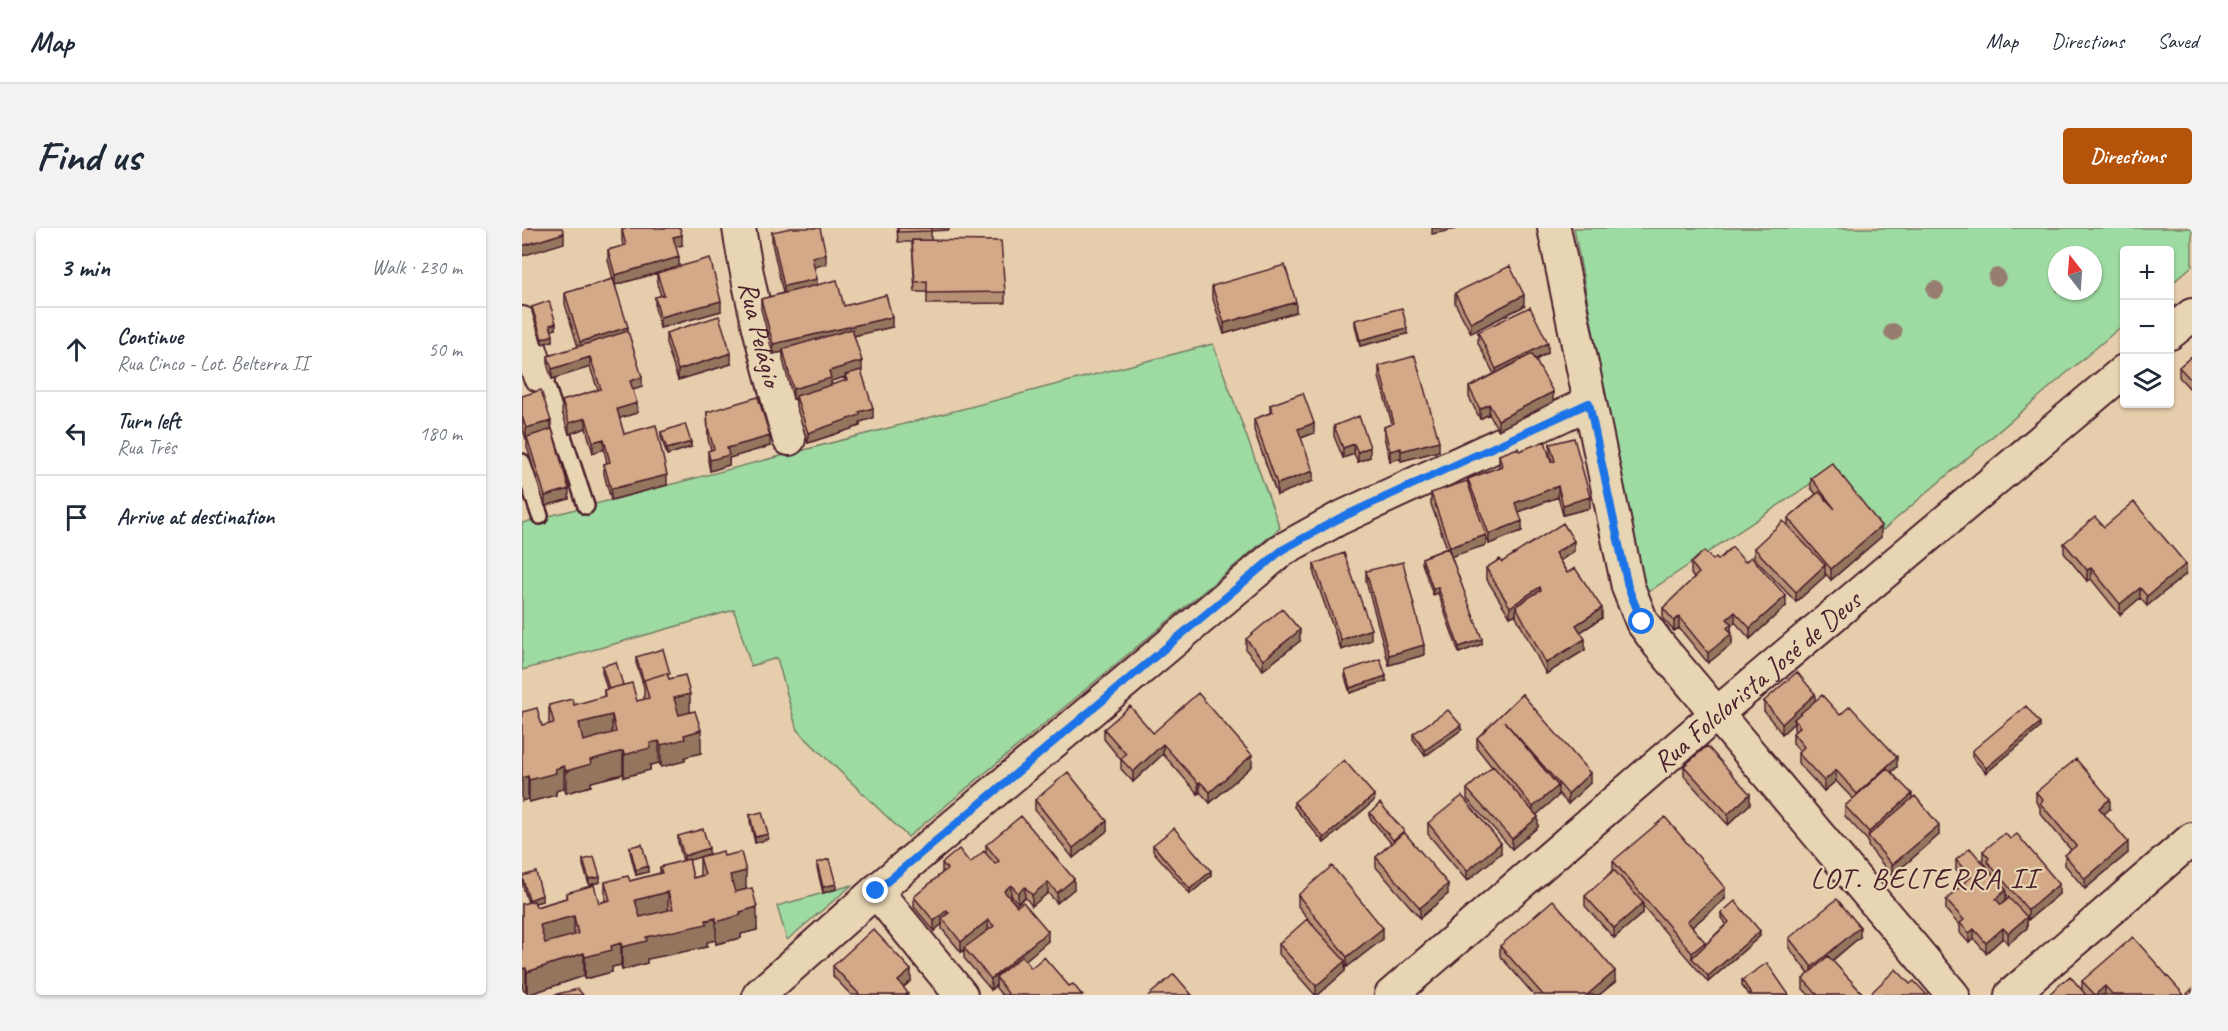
<!DOCTYPE html>
<meta charset="utf-8">
<style>
body{margin:0;font-family:Caveat,sans-serif;background:#f2f2f3;color:#1f2937}
.controls{position:absolute;right:18px;top:18px;display:grid;overflow:hidden;border-radius:6px;box-shadow:0 2px 4px #0004}
.controls button{width:54px;height:54px;display:grid;place-items:center;padding:0;border:0;border-bottom:2px solid #e0e1e3;background:#fff;color:#1f2937;font:30px sans-serif}
.compass{position:absolute;left:1526px;top:18px;width:54px;height:54px;border-radius:50%;background:#fff;box-shadow:0 2px 4px #0004;rotate:343deg}
.stop{position:absolute;width:18px;height:18px;margin:-14px;border:4px solid #1a73e8;border-radius:50%;background:#fff}
.stop.end{background:#1a73e8;border-color:#fff;box-shadow:0 2px 6px #0008}
.list{margin:0;padding:0;list-style:none}
h2{display:flex;justify-content:space-between;align-items:center;height:78px;margin:0;padding:0 24px;font-size:26px}
h2 small{font-size:20px;font-weight:400;color:#747a83}
.list li{display:grid;grid-template-columns:39px 1fr auto;gap:18px;align-items:center;box-sizing:border-box;height:84px;padding:0 24px;border-top:2px solid #e0e1e3}
.list b{display:block;font-size:22px;white-space:nowrap}
.list p{margin:0;font-size:20px;white-space:nowrap;color:#747a83}
.list em{font-size:20px;font-style:normal;color:#747a83}
.icon{flex:none;width:33px;height:33px;fill:none;stroke:currentColor;stroke-width:2;stroke-linecap:round;stroke-linejoin:round}
.map{position:relative;flex:none;width:1670px;height:767px;overflow:hidden;border-radius:6px}
header{display:flex;align-items:center;gap:36px;box-sizing:border-box;height:84px;padding:0 30px;background:#fff;border-bottom:2px solid #e0e1e3}
header strong{font-size:28px}
nav{display:flex;gap:33px;margin-inline-start:auto;font-size:21px}
.intro{display:flex;align-items:center;justify-content:space-between;box-sizing:border-box;height:144px;padding:0 36px}
h1{margin:0;font-size:42px}
.button{padding:15px 27px;border-radius:6px;background:#b45309;color:#fff;font-size:21px;font-weight:700}
main{display:flex;gap:36px;padding:0 36px}
aside{flex:1;background:#fff;border-radius:6px;box-shadow:0 2px 4px #0004}
.map>svg:first-child{display:block}
</style>
<header>
<strong>Map</strong>
<nav><a>Map</a><a>Directions</a><a>Saved</a></nav>
</header>
<div class="intro"><h1>Find us</h1><a class="button">Directions</a></div>
<main>
<aside>
<h2>3 min<small>Walk · 230 m</small></h2>
<ul class="list">
<li><svg class="icon" aria-label="ahead" viewBox="0 0 24 24"><path d="M12 20V5M6 11l6-6 6 6"/></svg><div><b>Continue</b><p>Rua Cinco - Lot. Belterra II</p></div><em>50 m</em></li>
<li><svg class="icon" aria-label="left" viewBox="0 0 24 24"><path d="M17 20v-9H6M10 6l-5 5 5 5"/></svg><div><b>Turn left</b><p>Rua Três</p></div><em>180 m</em></li>
<li><svg class="icon" aria-label="arrive" viewBox="0 0 24 24"><path d="M6 21V4h12l-3 4 3 4H6"/></svg><div><b>Arrive at destination</b></div></li>
</ul>
</aside>
<div class="map">
<svg width="1670" height="767" viewBox="0 0 1670 767">
<rect width="100%" height="100%" fill="#e6ceac"/>
<filter id="ink" filterUnits="userSpaceOnUse"><feTurbulence type="fractalNoise" baseFrequency=".0167" numOctaves="2"/><feDisplacementMap in="SourceGraphic" scale="12" xChannelSelector="R" yChannelSelector="G"/><feConvolveMatrix kernelMatrix="1 2 1 2 8 2 1 2 1" color-interpolation-filters="sRGB"/></filter>
<g filter="url(#ink)">
<path fill="#9edba2" stroke="#747d66" stroke-width="1.5" fill-rule="evenodd" d="M1052 0H1670V38L1648 57V22H1602V96L1361 302 1311 241 1120 368ZM1535 27H1571V63H1535Z
M691 116 758 300 386 609 275 502 255 430 229 438 212 382 0 442V295Z
M330 657 265 712 255 678Z"/>
<g fill="none" stroke-linecap="round" stroke-linejoin="round">
<g stroke="#4a1f2b" stroke-width="20">
<path id="lane" d="M21 147 64 278
M0 234 18 288"/>
</g>
<g stroke="#4a1f2b" stroke-width="36">
<g id="street">
<path id="s1" d="M217 0C228 72 247 141 267 211"/>
<path d="M1032 0 1106 359 1120 394 1137 417 1431 767"/>
<path d="M0 95 17 147"/>
<path d="M1648 105 1670 87"/>
<path d="M354 663 439 767"/>
<path d="M237 767 354 663 760 322 816 291 1067 175"/>
<path id="s2" d="M869 767 1193 487 1602 143"/>
<path d="M1489 767 1670 611"/>
</g>
</g>
<use href="#lane" stroke="#e8d5b3" stroke-width="15"/>
<use href="#street" stroke="#e8d5b3" stroke-width="32"/>
</g>
<g fill="#977d6f">
<circle cx="1475" cy="49" r="9"/>
<circle cx="1413" cy="62" r="9"/>
<circle cx="1371" cy="104" r="9"/>
</g>
<path fill="#b69175" stroke="#4a1f2b" stroke-width="1.5" fill-rule="evenodd" d="M375 0H427V2L409 3V12L483 64V75L405 76V64H393L390 14H376Z
M100 2 160 17 154 19 157 39 199 83 138 100 133 80V69L139 68 135 55V45L93 57 120 159 111 162 115 185 97 190 102 206 145 257 89 272 82 246V236L85 235 82 221 71 225 64 200 47 206 40 184V173L76 162 68 139 30 151 26 139V128L56 119 43 76V65L91 51 86 32V22L101 18 100 12Z
M250 4 304 36 292 39 295 57 322 78 370 99 332 108 339 144 351 190 338 194V198L286 215 274 178V170L271 171 261 132V124L251 126 239 81V71L261 65 250 15ZM323 149V153L309 157V153Z
M690 58 774 84 702 106 690 68Z
M933 65 1002 78 949 105 933 75Z
M10 79 34 101 29 102 31 113 20 116 10 84Z
M833 92 885 106 838 118 833 97Z
M956 104 1026 125 1014 132 1031 174 976 202 967 186 958 191 947 169V159L972 146 956 115Z
M144 105 209 136 156 152 144 115Z
M1670 128V163L1657 149V139Z
M857 138 917 223 879 233V230L868 233 862 209V199L870 196 857 149Z
M0 168 29 201 47 271 23 278 5 219V211H4L0 199Z
M748 177 792 205 779 210 791 253 755 267 732 202V191L748 185Z
M185 184 248 218 207 230V237L188 243 186 233V223L189 222 186 211Z
M812 198 848 229 836 234 832 226 821 230 812 208Z
M139 204 169 219 145 227 139 209Z
M1028 216 1068 280 1041 287 1036 269 997 284 1000 303 967 316 964 308V317L929 328 960 416 937 425 916 365 911 367 900 335V330L925 320 909 276V265L946 256V251L977 239V227L997 223 1029 234 1030 233 1028 227Z
M1289 250 1359 309 1309 352 1303 345V348L1274 374 1232 330V320L1266 298V290L1294 266 1289 260Z
M1582 299 1664 346 1625 378 1618 370 1598 387 1569 351 1565 353 1542 325V315Z
M1052 323 1038 333 1045 345 1080 390 1058 404 1063 422 1024 446 994 388V386L988 389 964 350V340L980 334Z
M1191 332H1196L1264 378 1228 411 1213 394 1209 398 1210 416 1186 435 1157 400 1152 403 1141 391V380L1172 350 1169 346V335Z
M792 336 849 412 819 422 792 346Z
M844 343 902 427 867 437 844 353Z
M724 411 778 413 741 442 724 422Z
M114 429 148 451 168 484 179 525 163 529V533L139 539 137 535 128 537V542L102 549 101 546 69 554V558L44 565 42 560 34 563V567L7 574 6 571 0 484 20 498 27 497V477H52L82 469V462L85 461 80 444V438L101 457 115 473 122 472V459L114 435Z
M823 443 864 453 828 465 823 449Z
M1000 466 1068 555 1046 576 1036 565V568L1014 587 1016 599 990 621 945 571V561L970 539 955 520V510Z
M1293 472 1318 487 1375 539 1370 544 1417 607 1370 648 1346 618V613L1323 588V578L1331 571 1314 553 1302 563 1276 535V525L1278 524 1271 515V505L1273 503 1272 501V495L1260 506 1242 483V473Z
M1518 500 1464 545 1450 529V523Z
M582 501 631 505 730 538 688 575 678 564 676 566 641 526 611 554 599 541V532L582 511Z
M939 502 903 528 891 511V506Z
M1162 538 1228 576 1206 597 1162 548Z
M1514 564 1588 581 1582 586 1606 625 1563 661 1543 637V627L1549 622 1518 585V579L1514 574Z
M513 572 585 603 551 630 513 582Z
M852 573 802 615 772 579V574Z
M848 585 882 604 926 666 898 690 854 639V629L869 615 848 590Z
M228 587 246 611 233 615 228 593Z
M906 595 979 625 945 653 906 606Z
M156 608 187 626 167 632 171 650 178 648V629L202 628 224 661 235 702 219 706V710L194 716V712L185 714V719L125 731V735L100 742 99 737 90 739V744L63 751 62 748 5 767 4 762 0 763V676L6 675 0 655V648L20 673 12 675 14 679 44 670V665L77 675 83 673V654L108 653 138 645V639L161 633 156 614Z
M464 617 552 661 535 675 526 665 510 678 503 669 496 675 489 667 488 669 526 713 503 732 509 740 547 758 560 767H480L474 760V757L469 762 442 730V722L439 724 420 701V696L412 703 392 679V669L420 645V635H448L464 626Z
M631 617 689 648 668 666 631 623Z
M108 619 126 644 114 647 108 624Z
M1461 623 1537 666 1506 692 1505 691V700L1486 716 1481 710 1464 725 1452 711 1447 715 1438 705V698L1424 682V672L1444 654 1434 642V632L1465 640V638L1461 634ZM1484 666 1487 670 1479 677Z
M61 632 78 654 67 657 61 637Z
M1091 633 1203 671 1170 699 1183 717 1204 696 1199 690V685L1238 708 1186 754 1121 678V685L1092 710 1063 678V668L1091 643Z
M295 635 314 661 301 665 295 640Z
M776 667 861 711 825 739 823 736V743L796 767H793L757 726V716L791 697 776 678Z
M1338 709 1310 733 1342 767H1287L1281 761V751L1287 746 1267 720V710Z
M978 718 1093 754 1077 767H1012L978 728Z
M311 738 389 753 381 759 386 767H329L311 748Z
M1220 752 1267 767H1227L1220 758Z
M1560 753 1662 767H1526L1560 762Z"/>
<path fill="#94765f" stroke="#4a1f2b" stroke-width="1.5" d="M910 0H939L910 6Z
M42 5V15L0 28V18Z
M160 7V17L151 20V9Z
M304 26V36L290 39V29Z
M157 29V39L93 57V47Z
M295 51V61L262 69V58Z
M1002 67V78L949 105V95Z
M199 73V83L138 100V89Z
M774 74V84L702 106V95Z
M370 89V99L261 124V121V124L251 126V116Z
M34 95V101L28 103V97Z
M106 99V109L58 124V114Z
M885 100V106L838 118V112Z
M31 107V113L20 116V111Z
M1026 115V125L974 151V141Z
M209 125V136L156 152V142Z
M68 129V139L30 151V141Z
M340 133V144L309 153V160L271 171V161L307 143Z
M120 149V159L108 163V153Z
M1031 164V174L976 202V192Z
M115 175V185L95 191V181Z
M967 176V186L958 191V181Z
M351 180V190L338 194V198L286 215V205L337 184Z
M64 190V200L47 206V195Z
M29 193V203L4 211V200Z
M792 195V205L776 211V201Z
M248 208V218L207 230V237L188 243V232L205 220Z
M82 211V221L71 225V214Z
M917 213V223L879 233V223Z
M169 214V219L145 227V221Z
M832 216V226L821 230V220Z
M848 219V229L836 234V224Z
M879 220V230L868 233V223Z
M791 243V253L755 267V256Z
M145 247V257L89 272V261Z
M1036 258V269L993 285V275Z
M47 261V271L23 278V268Z
M1068 269V280L1041 287V277Z
M1000 293V303L967 316V306Z
M1359 298V309L1309 352V341Z
M964 307V317L928 329V319Z
M1052 313V323L1033 336V325Z
M1664 336V346L1625 378V368Z
M1303 337V348L1274 374V364Z
M1569 340V351L1565 353V342Z
M916 359V365L911 367V361Z
M1018 359V369L994 378V386L988 389V379Z
M1618 360V370L1598 387V376Z
M1264 368V378L1228 411V400Z
M1080 380V390L1054 407V397Z
M1213 384V394L1209 398 1210 416 1186 435V425L1205 391Z
M1157 389V400L1152 403V393Z
M849 401V412L819 422V412Z
M778 402V413L741 442V432Z
M960 411V416L937 425V419Z
M1063 411V422L1024 446V435Z
M902 417V427L867 437V427Z
M864 448V453L828 465V460Z
M168 466V488L152 492V470Z
M1293 466V477L1272 491V495L1260 506V496Z
M90 487V509L57 517V495Z
M1518 495V500L1464 545V540Z
M939 497V502L903 528V522Z
M179 502V525L163 529V533L139 539V517L162 507Z
M137 513V535L128 537V542L102 549V527L128 515Z
M641 516V526L611 554V544Z
M101 523V546L69 554V558L44 565V543L68 532Z
M730 527V538L688 575V564Z
M1375 529V539L1335 576V566Z
M42 538V560L34 563V567L7 574V552L33 541Z
M1314 542V553L1302 563V553Z
M1068 545V555L1046 576V566Z
M6 548V571L0 573V550Z
M678 554V564L676 566V555Z
M1036 558V568L1011 590V579Z
M1228 566V576L1206 597V586Z
M1390 566V576L1347 610V604Z
M852 567V573L802 615V610Z
M1588 571V581L1577 590V580Z
M1016 589V599L990 621V611Z
M585 593V603L551 630V620Z
M1417 597V607L1370 648V637Z
M246 606V611L233 615V609Z
M1606 614V625L1563 661V651Z
M979 615V625L945 653V643Z
M187 620V626L162 634V628Z
M126 638V644L114 647V642Z
M224 643V665L208 669V647Z
M689 643V648L668 666V661Z
M78 649V654L67 657V651Z
M552 651V661L535 675V665Z
M526 654V665L510 678V667Z
M314 656V661L301 665V659Z
M926 656V666L898 690V680Z
M1537 656V666L1506 692V682Z
M489 657V667L482 673V663Z
M503 659V669L496 675V665Z
M1203 660V671L1165 703V693Z
M1484 662V672L1474 681V671Z
M146 664V686L113 694V672Z
M20 667V673L7 677V672Z
M1121 675V685L1092 710V700Z
M235 679V702L219 706V710L194 716V694L218 684Z
M425 682V692L420 690V696L412 703V693Z
M52 688V711L18 719V697Z
M1505 689V700L1486 716V705Z
M194 690V712L185 714V719L125 731V735L100 742V719L124 709Z
M466 692V702L443 721 442 720V722L439 724V714Z
M1338 699V709L1290 749V739Z
M861 700V711L825 739V729Z
M1481 700V710L1464 725V715Z
M1452 701V711L1447 715V705Z
M526 703V713L478 754 474 749V757L469 762V751Z
M1238 703V708L1186 754V748Z
M1183 714V724L1170 730V725Z
M99 715V737L90 739V744L63 751V729L89 718Z
M62 725V748L5 767V744Z
M823 733V743L796 767H794V758Z
M4 740V762L0 763V741Z
M389 742V753L376 764V753Z
M1093 743V754L1077 767H1065Z
M1583 758V767H1573Z"/>
<path fill="#d4a988" stroke="#4a1f2b" stroke-width="1.5" fill-rule="evenodd" d="M0 0H40L42 5 0 18Z
M106 0H158L160 7 151 9 157 29 93 47 86 22 104 17 100 2Z
M269 0H298L304 26 290 29 295 51 262 58 250 4Z
M376 0H409V3L376 4Z
M390 12 479 13 483 64 405 65V53L393 54Z
M188 30 199 73 138 89 133 69 142 67 135 45Z
M763 37 774 74 702 95 690 58Z
M988 38 1002 67 949 95 933 65Z
M91 51 106 99 58 114 43 65Z
M315 52 322 78 364 67 370 89 251 116 239 71Z
M27 73 34 95 28 97 31 107 20 111 10 79Z
M1008 79 1026 115 974 141 956 104Z
M880 80 885 100 838 112 833 92Z
M197 88 209 125 156 142 144 105Z
M330 101 340 133 307 143 309 150 271 161 261 121Z
M106 103 120 149 108 153 115 175 95 181 102 206 134 197 145 247 89 261 82 236 88 234 82 211 71 214 64 190 47 195 40 173 79 161 68 129 30 141 26 128Z
M1010 126 1031 164 976 192 967 176 958 181 947 159Z
M893 128 917 213 879 223V220L868 223 862 199 872 195 857 138Z
M1670 128V153L1657 139Z
M339 142 351 180 337 184 338 187 286 205 274 168 325 152 323 147Z
M19 162 29 193 4 200 0 188V168Z
M781 165 792 195 776 201 791 243 755 256 732 191 751 184 748 177Z
M236 169 248 208 205 220 207 227 188 232 186 223 192 221 186 200 185 184Z
M837 188 848 219 836 224 832 216 821 220 812 198Z
M163 196 169 214 145 221 139 204Z
M30 201 47 261 23 268 5 209Z
M1052 210 1068 269 1041 277 1036 258 993 275 1000 293 967 306 946 251 980 238 977 227 996 220 997 223 1023 213 1029 234 1033 233 1028 216Z
M1310 235 1359 298 1309 341 1266 290 1297 264 1313 281 1289 250Z
M945 253 964 307 928 319 909 265Z
M1612 274 1664 336 1625 368 1618 360 1598 376 1569 340 1565 342 1542 315 1573 289 1582 299Z
M1261 293 1303 337 1274 364 1232 320Z
M1041 295 1052 313 1033 325 1045 345 1053 340 1080 380 1054 397 1063 411 1024 435 994 378 1019 362 1018 359 988 379 964 340 978 331 980 334Z
M1210 319 1223 334 1229 329 1264 368 1228 400 1213 384 1205 391 1209 395 1205 400 1210 405 1186 425 1157 389 1152 393 1141 380 1177 345 1169 335 1182 323 1191 332 1194 329 1196 332Z
M926 320 960 411 937 419 916 359 911 361 900 330Z
M822 325 849 401 819 412 792 336Z
M881 334 902 417 867 427 844 343Z
M760 381 778 402 741 432 724 411Z
M141 421 148 446 145 447V445L122 452V454L114 429Z
M858 431 864 448 828 460 823 443Z
M94 434 101 457 87 461 80 438Z
M1275 444 1293 466 1260 496 1242 473Z
M145 445 147 451 163 447 168 466 152 470 157 487 173 483 179 502 162 507 163 511 139 517 137 513 128 515V520L102 527 101 523 68 532 69 536 44 543 42 538 33 541 34 545 7 552 6 548 0 550V484L15 480 20 498 32 495 27 477 50 471 52 477 83 468 82 462 110 455 115 473 127 470 122 452ZM90 487 94 504 61 513 57 495Z
M676 465 730 527 688 564 678 554 676 555 641 516 611 544 599 531 604 526 582 501 608 478 631 505Z
M1000 466 1068 545 1046 566 982 493 1036 558 1011 579 955 510Z
M1300 467 1318 487 1328 478 1375 529 1335 566 1314 542 1302 553 1276 525 1282 519 1271 505 1278 499 1272 491Z
M1504 478 1518 495 1464 540 1450 523Z
M926 482 939 497 903 522 891 506Z
M1185 518 1228 566 1206 586 1162 538Z
M1554 531 1588 571 1577 580 1606 614 1563 651 1543 627 1554 618 1518 575 1521 572 1514 564Z
M822 532 852 567 802 610 772 574Z
M971 538 1016 589 990 611 945 561Z
M1365 540 1390 566 1347 604 1323 578Z
M546 544 585 593 551 620 513 572Z
M940 568 979 615 945 643 906 595Z
M1393 568 1417 597 1370 637 1346 608Z
M858 575 882 603 871 612 848 585Z
M240 584 246 606 233 609 228 587Z
M499 588 552 651 535 665 526 654 510 667 503 659 496 665 489 657 482 663 495 678 501 674 526 703 469 751 442 720 472 698 466 692 439 714 420 690 427 685 425 682 412 693 392 669 425 641 420 635 437 621 448 635 462 623 473 636 477 633 464 617Z
M1143 589 1203 660 1165 693 1183 714 1170 725 1091 633Z
M652 600 689 643 668 661 631 617Z
M181 601 187 620 162 628 156 608Z
M882 604 926 656 898 680 854 629Z
M1483 605 1488 611 1495 606 1537 656 1506 682 1465 633 1467 630 1461 623Z
M120 616 126 638 114 642 108 619Z
M1448 620 1484 662 1474 671 1479 677 1487 670 1505 689 1486 705 1481 700 1464 715 1452 701 1447 705 1438 695 1442 692 1424 672 1449 649 1434 632Z
M201 623 202 628 219 624 224 643 208 647 213 664 230 660 235 679 218 684 219 687 194 694V690L184 692 185 696 124 709 125 713 100 719 99 715 89 718 90 722 63 729 62 725 5 744 4 740 0 741V676L12 673 14 679 45 670 44 665 72 657 77 675 88 672 83 654 106 648 108 653 123 649 140 645 138 639 167 631 171 650 183 647 178 629ZM146 664 151 681 118 689 113 672ZM52 688 56 706 23 715 18 697Z
M72 629 78 649 67 651 61 632Z
M307 631 314 656 301 659 295 635Z
M810 638 861 700 825 729 776 667Z
M1092 642 1121 675 1092 700 1063 668Z
M14 644 20 667 7 672 0 648Z
M1315 671 1338 699 1290 739 1267 710Z
M1031 672 1093 743 1065 767H1021L978 718Z
M1213 673 1238 703 1186 748 1170 730 1207 694 1199 685Z
M785 691 823 733 794 758 757 716Z
M351 701 389 742 376 753 386 765 383 767H338L311 738Z
M1611 709 1662 767H1591L1583 758 1573 767 1560 753Z
M500 728 509 740 522 729 547 758 551 756 560 767H487L474 749Z
M1306 728 1342 767H1296L1281 751Z
M1245 735 1267 767H1230L1220 752Z
M1374 741 1388 756 1392 753 1405 767H1352L1350 764Z
M652 746 670 767H627Z
M1548 748 1564 767H1526Z
M56 761 61 767H31Z
M1670 761V767H1666L1665 766Z"/>
</g>
<g fill="none" stroke-linecap="round" stroke-linejoin="round" filter="url(#ink)">
<path stroke="#1a73e8" stroke-width="8" d="M354 663 760 322 816 291 1067 175 1106 359 1120 394"/>
</g>
<g text-anchor="middle" stroke-width="4.5" stroke-linejoin="round" paint-order="stroke">
<g font-size="28" fill="#4a1f2b" stroke="#e8d5b3">
<text dy="10" stroke="none"><textPath href="#s1" startOffset="108">Rua Pelágio</textPath></text>
<text dy="10" stroke="none"><textPath href="#s2" startOffset="482">Rua Folclorista José de Deus</textPath></text>
</g>
<g font-size="30" letter-spacing="1.5" fill="#4a1f2b" stroke="#e8d5b3">
<text x="1402" y="660">LOT. BELTERRA II</text>
</g>
</g>
</svg>
<div class="controls">
<button>+</button>
<button>−</button>
<button><svg class="icon" aria-label="layers" viewBox="0 0 24 24"><path d="M12 4l9 5-9 5-9-5zM3 14l9 5 9-5"/></svg></button>
</div>
<svg class="compass" viewBox="-18 -18 36 36"><path d="M0-13l5 13h-10z" fill="#e53935"/><path d="M0 13l5-13h-10z" fill="#747a83"/></svg>
<div class="stop" style="left:1120px;top:394px"></div>
<div class="stop end" style="left:354px;top:663px"></div>
</div>
</main>
